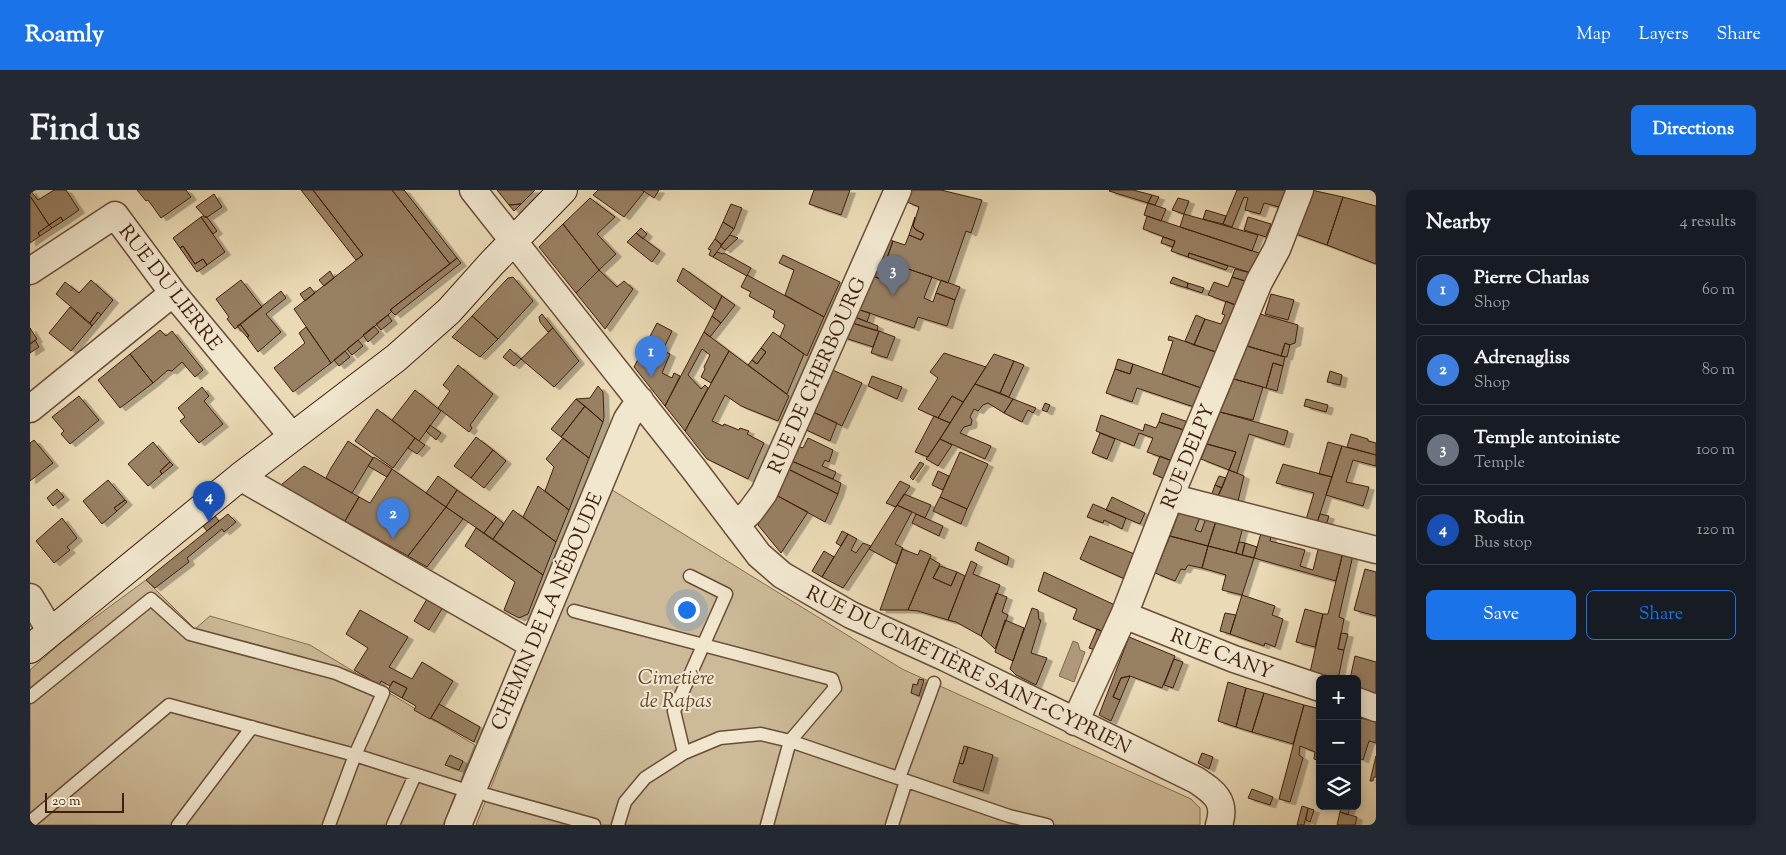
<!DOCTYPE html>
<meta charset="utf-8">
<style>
body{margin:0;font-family:"Sorts Mill Goudy",serif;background:#242831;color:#f1f3f6}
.controls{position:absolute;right:15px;bottom:15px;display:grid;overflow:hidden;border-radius:8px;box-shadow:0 2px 8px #0003}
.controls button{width:45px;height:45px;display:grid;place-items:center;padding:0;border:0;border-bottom:1px solid #363941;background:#171b24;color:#f1f3f6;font:25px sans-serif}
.scale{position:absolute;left:15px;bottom:12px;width:79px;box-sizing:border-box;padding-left:5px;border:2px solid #401e0d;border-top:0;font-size:14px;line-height:18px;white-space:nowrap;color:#401e0d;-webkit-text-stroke:4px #f1e7cf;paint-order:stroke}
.you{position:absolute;left:656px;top:419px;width:18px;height:18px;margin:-12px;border:4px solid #fff;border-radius:50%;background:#1a73e8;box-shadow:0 0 0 8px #1a73e833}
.badge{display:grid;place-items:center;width:32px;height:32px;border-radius:50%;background:#1a73e8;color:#fff;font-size:16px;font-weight:700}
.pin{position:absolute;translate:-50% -41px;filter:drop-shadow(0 1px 2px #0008)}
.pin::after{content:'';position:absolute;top:26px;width:18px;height:15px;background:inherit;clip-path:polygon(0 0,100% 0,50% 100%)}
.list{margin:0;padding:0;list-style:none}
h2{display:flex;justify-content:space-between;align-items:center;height:65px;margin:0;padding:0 20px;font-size:21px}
h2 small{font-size:16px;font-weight:400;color:#9ea1a6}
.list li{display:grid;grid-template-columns:32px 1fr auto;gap:15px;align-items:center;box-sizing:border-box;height:70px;margin:0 10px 10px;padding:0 10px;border:1px solid #363941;border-radius:8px}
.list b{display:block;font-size:19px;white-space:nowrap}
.list p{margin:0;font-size:16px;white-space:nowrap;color:#9ea1a6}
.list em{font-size:16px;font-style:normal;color:#9ea1a6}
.actions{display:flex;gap:10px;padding:15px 20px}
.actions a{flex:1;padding:11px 0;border:1px solid #1a73e8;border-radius:8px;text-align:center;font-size:18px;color:#1a73e8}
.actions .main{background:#1a73e8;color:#fff}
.icon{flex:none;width:28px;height:28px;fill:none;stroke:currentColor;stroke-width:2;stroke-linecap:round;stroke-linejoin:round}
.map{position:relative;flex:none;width:1346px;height:635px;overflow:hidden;border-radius:8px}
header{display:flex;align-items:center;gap:30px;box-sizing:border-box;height:70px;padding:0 25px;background:#1a73e8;color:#fff}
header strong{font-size:24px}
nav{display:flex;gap:28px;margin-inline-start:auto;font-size:18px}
.intro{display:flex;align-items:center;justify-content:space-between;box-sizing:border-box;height:120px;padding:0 30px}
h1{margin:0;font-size:35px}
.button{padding:12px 22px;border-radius:8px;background:#1a73e8;color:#fff;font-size:18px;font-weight:700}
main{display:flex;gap:30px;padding:0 30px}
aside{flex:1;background:#171b24;border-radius:8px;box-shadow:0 2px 8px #0003}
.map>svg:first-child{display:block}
</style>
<header>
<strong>Roamly</strong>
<nav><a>Map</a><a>Layers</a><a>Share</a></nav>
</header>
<div class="intro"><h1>Find us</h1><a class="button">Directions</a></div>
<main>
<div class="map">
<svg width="1346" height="635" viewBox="0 0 1346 635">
<defs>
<filter id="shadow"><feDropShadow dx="5.5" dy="3" stdDeviation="0" flood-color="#0004"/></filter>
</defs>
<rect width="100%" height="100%" fill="#eadab5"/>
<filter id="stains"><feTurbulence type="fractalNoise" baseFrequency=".004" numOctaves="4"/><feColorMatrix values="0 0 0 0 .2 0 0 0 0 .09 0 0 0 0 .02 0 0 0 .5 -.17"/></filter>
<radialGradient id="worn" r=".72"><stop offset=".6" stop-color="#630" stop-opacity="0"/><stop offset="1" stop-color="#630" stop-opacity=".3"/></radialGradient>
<path fill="#cdba98" stroke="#866c52" d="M579 298 872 479 1161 609 1170 618V635H446Z
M116 390 165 439 180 426 280 455 445 555 413 635H0V480L33 451Z"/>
<path fill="#b09a7c" stroke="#836850" d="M1043 451 1048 453 1050 460 1055 462 1044 492 1029 486Z"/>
<path fill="#988064" stroke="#401e0d" filter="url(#shadow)" d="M0 0 8 10 24 0H36L49 20 33 31 31 27 19 35 0 6Z
M107 0H156L161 7 131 28 118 10 116 11Z
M271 0H283L333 65 326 70Z
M283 0H362L420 74 360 120 362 121 358 125 301 173 264 119 333 65Z
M362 0H374L427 68 420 74Z
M467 0H505L491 14 479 15Z
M568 0H612L614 2 594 27 563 5Z
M612 0H629L624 8Z
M784 0H820L811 25 779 14Z
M881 0H911L952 10 941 43 936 41 918 93 856 71 863 51 875 55 879 45 891 50 894 44 886 40 883 36 889 17 877 12Z
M1080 0H1103L1122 5 1118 13 1079 1Z
M1207 0H1256L1249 17 1234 13 1230 24 1215 20 1218 8 1214 7 1202 37 1193 34Z
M1281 0 1313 7 1297 55 1263 43Z
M184 4 192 17 176 28 166 17Z
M1122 5 1129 7 1125 15 1118 13Z
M0 6 19 35 8 43 10 46 0 53Z
M1313 7 1346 16V74L1297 55Z
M560 8 585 27 567 44 586 64 569 80 533 34Z
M1148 8 1159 11 1154 24 1142 20Z
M1118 13 1136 19 1131 31 1114 25Z
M491 14 484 21 479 15Z
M701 14 712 18 704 39 693 32Z
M1176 20 1196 26 1193 34 1173 29Z
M1154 24 1228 45 1222 61 1150 37Z
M173 26 177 27 187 41 183 44 171 27Z
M1117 26 1229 63 1221 83 1159 63 1158 67 1141 61 1145 51 1113 39Z
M31 27 33 31 22 38 19 35Z
M171 27 195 62 177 75 173 69 165 74 153 56 150 58 143 48Z
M885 27 883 36 885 39 894 44 891 50 879 45Z
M1218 27 1241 34 1236 47 1214 40Z
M693 32 704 39 692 55 685 49Z
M533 34 569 80 546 103 509 57Z
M19 35 22 38 10 46 8 43Z
M611 38 617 44 613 49 606 43Z
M606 43 630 61 622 72 597 52Z
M700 45 708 48 695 60 690 56Z
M1133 47 1145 51 1143 57 1131 53Z
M856 48 863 51 856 71 847 68Z
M685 49 692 55 683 67 679 65 681 60 678 59Z
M153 56 165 74 173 69 177 75 167 82 150 58Z
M687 62 693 64 694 63 721 78 717 86 683 67Z
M1159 63 1198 76 1196 80 1158 67Z
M753 65 810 92 794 127 755 105 764 80 749 73Z
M427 68 431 73 365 125 360 120Z
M847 68 875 78 867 95 840 85Z
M653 78 692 106 685 120 647 91Z
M875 78 902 87 894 108 903 112 906 103 925 110 917 136 888 127 884 138 827 119 840 85 867 95Z
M1205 79 1221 83 1218 92 1202 87Z
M569 80 587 97 594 91 603 99 575 139 546 103Z
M300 81 304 88 294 96 289 90Z
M717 85 794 127 777 166 750 147 755 135 743 127 745 121 719 106 721 102 711 97Z
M483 87 503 111 468 149 442 126 478 88Z
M1143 87 1158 93 1157 98 1140 93Z
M1202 87 1218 92 1208 116 1178 105 1184 92 1198 97Z
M61 90 83 110 71 125 68 122 60 133 26 104 35 92 49 103Z
M211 90 232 117 205 139 197 129 199 127 186 109Z
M911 90 930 97 925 110 906 103Z
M1158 93 1174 98 1172 103 1157 98Z
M280 97 285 103 275 111 270 104Z
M251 101 256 108 236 124 251 142 228 162 217 147 219 146 210 134Z
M1241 104 1264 110 1258 130 1235 124Z
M692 106 705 115 691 133 682 126Z
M1196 111 1208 116 1189 163 1164 155 1175 129 1191 134 1195 125 1192 124Z
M40 117 62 136 41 161 19 143Z
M827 119 840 123 837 132 825 127Z
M68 122 71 125 62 136 60 133Z
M512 124 523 138 518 142 510 132 509 127Z
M1230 124 1268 135 1265 153 1259 155 1255 153 1251 166 1217 156Z
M358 125 362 131 351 140 346 134Z
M1166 125 1175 129 1164 155 1155 151Z
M442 126 468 149 450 167 422 147Z
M682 126 691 133 680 147 674 142Z
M825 127 848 136 847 141 819 132Z
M819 132 849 141 843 157 812 147Z
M627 133 642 141 633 160 640 164 632 183 642 188 644 183 650 186 635 216 604 177Z
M210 134 219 146 217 147 207 136Z
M344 136 349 142 338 152 333 145Z
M276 137 301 173 263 202 244 178 275 153 269 143Z
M0 138 7 149 0 154Z
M523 138 549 171 524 197 491 169Z
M130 140 136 146 142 141 173 180 165 187 152 172 142 181 138 180 123 193 100 164Z
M849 141 865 147 857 168 841 163Z
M674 142 699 161 681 193 671 187 675 179 674 177 680 165 672 159 658 185 671 199 675 195 678 198 655 241 635 216Z
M743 142 774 164 757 204 718 175 722 170 727 174 736 162 731 158Z
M1139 146 1189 163 1174 199 1132 184 1143 151 1138 150Z
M5 150 9 157 0 163V154Z
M328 150 333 156 322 165 317 159Z
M1255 153 1260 155 1257 167 1251 166Z
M1217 156 1255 167 1253 176 1243 173 1236 198 1204 189Z
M731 158 736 162 727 174 722 170Z
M480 159 491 169 484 176 473 167Z
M315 161 320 167 309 176 304 170Z
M699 161 759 206 748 231 711 216 695 205 682 231 693 236 694 234 709 240 710 238 719 241 717 244 734 253 718 289 677 269 655 241Z
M914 163 956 177 933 212 922 206 908 228 888 219 908 188 900 182Z
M100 164 123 193 90 218 68 190Z
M964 164 984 171 970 203 945 194Z
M1088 169 1103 174 1100 184 1085 179Z
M984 171 994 175 979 207 970 203Z
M1243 173 1253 176 1247 201 1236 198Z
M1103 174 1174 199 1167 218 1107 198 1102 212 1076 203 1085 179 1100 184Z
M428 175 463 204 440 235 442 238 439 242 408 218 420 201 413 195Z
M798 178 832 193 812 236 779 220Z
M1300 181 1312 185 1310 195 1297 192Z
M842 186 872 197 867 209 838 196Z
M1204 189 1233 197 1223 230 1190 222Z
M945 194 983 209 974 223 958 213 953 215 948 221 944 219 940 227 942 230 941 235 934 237 930 243 961 256 955 269 910 249Z
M568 196 573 202 574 227 573 232 546 209 560 208Z
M172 197 179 206 174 211 193 234 169 253 150 231 155 227 148 218Z
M385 200 411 221 389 251 362 230Z
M49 206 69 230 40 254 31 244 34 241 22 227Z
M922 206 933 212 920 233 908 228Z
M546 209 555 216 531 247 521 239Z
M983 209 1006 218 1003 223 998 220 992 232 974 223Z
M1276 209 1298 215 1296 222 1274 216Z
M1015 213 1020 215 1017 222 1012 220Z
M555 216 573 232 559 268 531 247Z
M347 219 385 248 363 278 325 251Z
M779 220 807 233 800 251 772 238Z
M1190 222 1258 241 1254 255 1219 244 1207 283 1199 280 1206 262 1177 254Z
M1132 223 1161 233 1157 241 1129 232Z
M1071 225 1113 241 1115 234 1126 238 1129 232 1157 241 1145 272 1117 262 1123 248 1109 243 1104 256 1066 241Z
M904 226 920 233 898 267 885 262Z
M400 235 411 243 406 250 396 241Z
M1070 243 1085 249 1077 269 1062 263Z
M1321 244 1338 249V251L1346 253V265L1317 257Z
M446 247 463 260 441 288 424 276Z
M385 248 395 255 387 264 378 258Z
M533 248 559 268 539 320 515 301 524 277 516 269Z
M778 248 803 260 799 272 795 270 792 276 806 282 803 289 757 269 764 255 773 258Z
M910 249 922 255 908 276 896 269Z
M4 250 23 273 0 291V253Z
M318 251 343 268 322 303 296 288 301 278Z
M123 252 140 272 130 281 132 284 118 296 98 274Z
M1298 252 1312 256 1302 287 1289 284Z
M1177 254 1206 262 1199 280 1171 269Z
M1312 256 1346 265V276L1323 270 1316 292 1339 297 1333 316 1296 305Z
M463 260 476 271 454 298 441 288Z
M930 262 958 274 937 319 910 307Z
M1130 266 1145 272 1138 290 1123 284Z
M344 267 362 279 357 287 338 276Z
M762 271 811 293 808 304 758 279Z
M140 272 143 275 132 284 130 281Z
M890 272 894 274 883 290 880 287Z
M1253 274 1302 287 1286 336 1275 333 1284 303 1246 293Z
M274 276 329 307 315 331 251 295Z
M362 279 416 317 378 366 315 331 329 307 340 313Z
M758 279 808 304 795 332 746 305Z
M1199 280 1214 286 1208 311 1188 306Z
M908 281 919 286 913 300 902 295Z
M408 286 427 300 416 317 396 303Z
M1189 286 1196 288 1192 298 1185 295Z
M78 290 95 310 84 318 87 321 72 334 53 311Z
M870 291 880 296 866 317 856 313Z
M1185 295 1192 298 1186 310 1180 309Z
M508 296 539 320 526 352 493 327Z
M27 299 34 307 23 316 17 308Z
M427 300 466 327 454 343 416 317Z
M742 303 778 322 751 363 728 335Z
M874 304 901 315 895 328 867 315Z
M910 307 937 319 931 334 903 321Z
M1082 307 1115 323 1110 334 1076 320Z
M95 310 97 312 87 321 84 318Z
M1063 314 1096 328 1092 339 1074 330 1073 333 1057 327Z
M867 315 882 322 865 354 873 358 867 374 839 359Z
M416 317 433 329 397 377 378 366Z
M483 320 526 352 513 385 463 349Z
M1149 322 1170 327 1165 340 1171 342 1176 328 1186 331 1178 356 1140 346Z
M198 324 206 332 194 342 192 339 157 368 159 372 125 398 116 390Z
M886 324 913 336 909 346 882 333Z
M1290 324 1299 326 1295 338 1286 336Z
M185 326 189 331 177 341 173 336Z
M466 327 474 334 463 349 454 343Z
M32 328 47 348 37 357 40 360 24 373 6 351Z
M1186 331 1213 337 1206 363 1178 356Z
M446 338 513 385 498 424 489 428 474 420 485 392 435 356Z
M812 341 818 344 811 356 806 353Z
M1231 343 1241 346 1240 351 1275 360 1270 376 1283 380 1289 356 1313 362 1306 391 1224 368Z
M818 344 827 349 821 360 826 363 833 353 841 356 813 398 792 387Z
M1060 346 1107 365 1097 390 1050 369Z
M1140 346 1178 356 1172 378 1158 375 1155 380 1151 379 1145 391 1125 383Z
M948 352 979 367 977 375 945 360Z
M1209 352 1215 353 1212 365 1206 363Z
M1215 353 1227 357 1224 368 1212 365Z
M1178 356 1224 368 1212 405 1192 400 1196 385 1172 378Z
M872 359 888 365 890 360 901 365 878 420H850Z
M794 361 804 367 792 387 782 381Z
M1313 362 1323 365 1309 427 1314 429 1308 459 1314 460 1308 489 1279 487 1293 424H1298Z
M900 368 910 374 903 388 921 396 927 382 935 386 918 430 888 421 878 420Z
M941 371 947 374 943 384 970 395 951 446 926 432 918 430Z
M910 376 927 382 921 396 903 388Z
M1335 379 1346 382V426L1324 420Z
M1014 382 1087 416 1076 443 1043 429 1047 419 1008 401Z
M966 403 977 407 972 422 978 425 965 459 951 446Z
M1212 405 1245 416 1242 425 1253 429 1245 457 1235 453 1234 456 1200 444Z
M397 409 413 417 399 440 384 431Z
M1002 418 1008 420 1009 430H1011L1001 463 1017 468 1006 495 986 485 980 479Z
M1275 419 1293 424 1285 457 1266 452Z
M330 420 378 447 359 477 382 489 392 472 423 491 400 529 384 520 386 516 372 508 377 498 363 491 360 496 351 491 349 495 324 480 338 458 316 444Z
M1195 423 1206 425 1200 444 1190 441Z
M975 430 994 438 983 471 965 462Z
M1067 439 1076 443 1068 461 1059 458Z
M1311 443 1318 444 1314 460 1308 459Z
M1099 447 1145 466 1132 498 1100 486 1091 488 1083 507 1090 510 1081 531 1069 525Z
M1325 466 1346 472V511L1327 503V489H1320Z
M1144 469 1153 472 1143 498 1134 495Z
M1100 486 1090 510 1083 507 1091 488Z
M889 489 894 490 889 506 881 503 883 494 887 495Z
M363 491 377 498 372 508 358 500Z
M1198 492 1216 498 1206 537 1188 531Z
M1216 498 1234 503 1222 542 1206 537Z
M1234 503 1274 515 1263 554 1222 542Z
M409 514 450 537 444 552 401 528Z
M1274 515 1290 519V571L1284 569 1285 562 1270 556 1269 565 1273 568 1260 612 1249 609Z
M1331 528 1346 532V553L1339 551 1333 570 1327 567V544Z
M934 556 938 557 933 574 929 573Z
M938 557 963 565 953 601 923 592 929 573 933 574Z
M1172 563 1183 567 1179 579 1168 573Z
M420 565 433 571 429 580 415 575Z
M1346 566V587H1344L1343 591H1340Z
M1222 599 1243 607 1240 615 1218 608Z
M1272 616 1278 618 1274 635H1267Z
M1311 616H1320L1318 625 1310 622Z
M1278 618 1284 620 1280 632 1276 630Z
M1310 622 1327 627 1325 635H1307Z"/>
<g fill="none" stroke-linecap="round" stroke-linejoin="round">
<g stroke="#6a4d37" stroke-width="15">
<path id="lane" d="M544 421 802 489 805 498 760 551 737 635
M0 507 121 409 160 444 306 483 353 503 325 565 299 635
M654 563 644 521 696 404 660 386
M869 588 904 493
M457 605 564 635
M0 632 139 515 325 565 428 598
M148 635 222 537
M363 635 385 585
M588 635 595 612 615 588 654 563 690 548 731 544 760 551 979 626 1017 635
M862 635 876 591"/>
</g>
<g stroke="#6a4d37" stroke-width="29">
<path id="street" d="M443 0 663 278 729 365 752 385 821 425 916 468 1166 590C1184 602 1197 611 1189 635
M0 81 85 25 143 103 262 246
M0 219 143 103
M210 287 503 455
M1140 307 1346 360
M706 335 720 322 734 303 868 0
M0 407 21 442
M1094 425 1204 469 1290 498
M1327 511 1346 518
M1045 532 1094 425 1140 307 1229 92 1247 59 1270 0
M428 635 597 229 610 210"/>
</g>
<g stroke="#401e0d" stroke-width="30">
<path id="secondary" d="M0 459 210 287 366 168 419 121 462 73 533 0"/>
</g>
<use href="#lane" stroke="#f1e7cf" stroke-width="12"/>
<use href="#street" stroke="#f1e7cf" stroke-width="26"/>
<use href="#secondary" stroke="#f1e7cf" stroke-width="28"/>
</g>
<g text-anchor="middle" stroke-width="4" stroke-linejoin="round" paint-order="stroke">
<g font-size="20" fill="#401e0d" stroke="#f1e7cf">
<text transform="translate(141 97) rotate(52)" y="7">RUE DU LIERRE</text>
<text transform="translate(786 185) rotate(-66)" y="7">RUE DE CHERBOURG</text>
<text transform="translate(1157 266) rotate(-68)" y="7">RUE DELPY</text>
<text transform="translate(516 421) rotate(-67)" y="7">CHEMIN DE LA NÉBOUDE</text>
<text transform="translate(1192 463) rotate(21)" y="7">RUE CANY</text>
<text transform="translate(939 479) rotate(26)" y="7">RUE DU CIMETIÈRE SAINT-CYPRIEN</text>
</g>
<g font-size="20" font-style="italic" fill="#634530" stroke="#f1e7cf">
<text x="646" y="494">Cimetière<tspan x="646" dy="23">de Rapas</tspan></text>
</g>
</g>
<rect width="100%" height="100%" filter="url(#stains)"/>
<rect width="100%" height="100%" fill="url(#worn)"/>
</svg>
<div class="controls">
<button>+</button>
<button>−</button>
<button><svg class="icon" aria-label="layers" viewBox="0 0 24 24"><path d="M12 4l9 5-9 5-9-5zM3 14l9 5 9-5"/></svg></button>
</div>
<div class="scale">20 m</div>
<div class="you"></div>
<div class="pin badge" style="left:621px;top:187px;background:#3f7fe0">1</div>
<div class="pin badge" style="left:363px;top:349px;background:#3f7fe0">2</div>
<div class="pin badge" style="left:863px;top:106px;background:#6b7280">3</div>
<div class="pin badge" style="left:179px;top:332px;background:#1a4fb4">4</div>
</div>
<aside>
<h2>Nearby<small>4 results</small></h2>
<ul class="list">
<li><span class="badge" style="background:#3f7fe0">1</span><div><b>Pierre Charlas</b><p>Shop</p></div><em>60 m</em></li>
<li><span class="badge" style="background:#3f7fe0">2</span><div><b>Adrenagliss</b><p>Shop</p></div><em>80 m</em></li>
<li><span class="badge" style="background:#6b7280">3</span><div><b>Temple antoiniste</b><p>Temple</p></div><em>100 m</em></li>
<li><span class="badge" style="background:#1a4fb4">4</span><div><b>Rodin</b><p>Bus stop</p></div><em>120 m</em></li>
</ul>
<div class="actions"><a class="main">Save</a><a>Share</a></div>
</aside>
</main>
